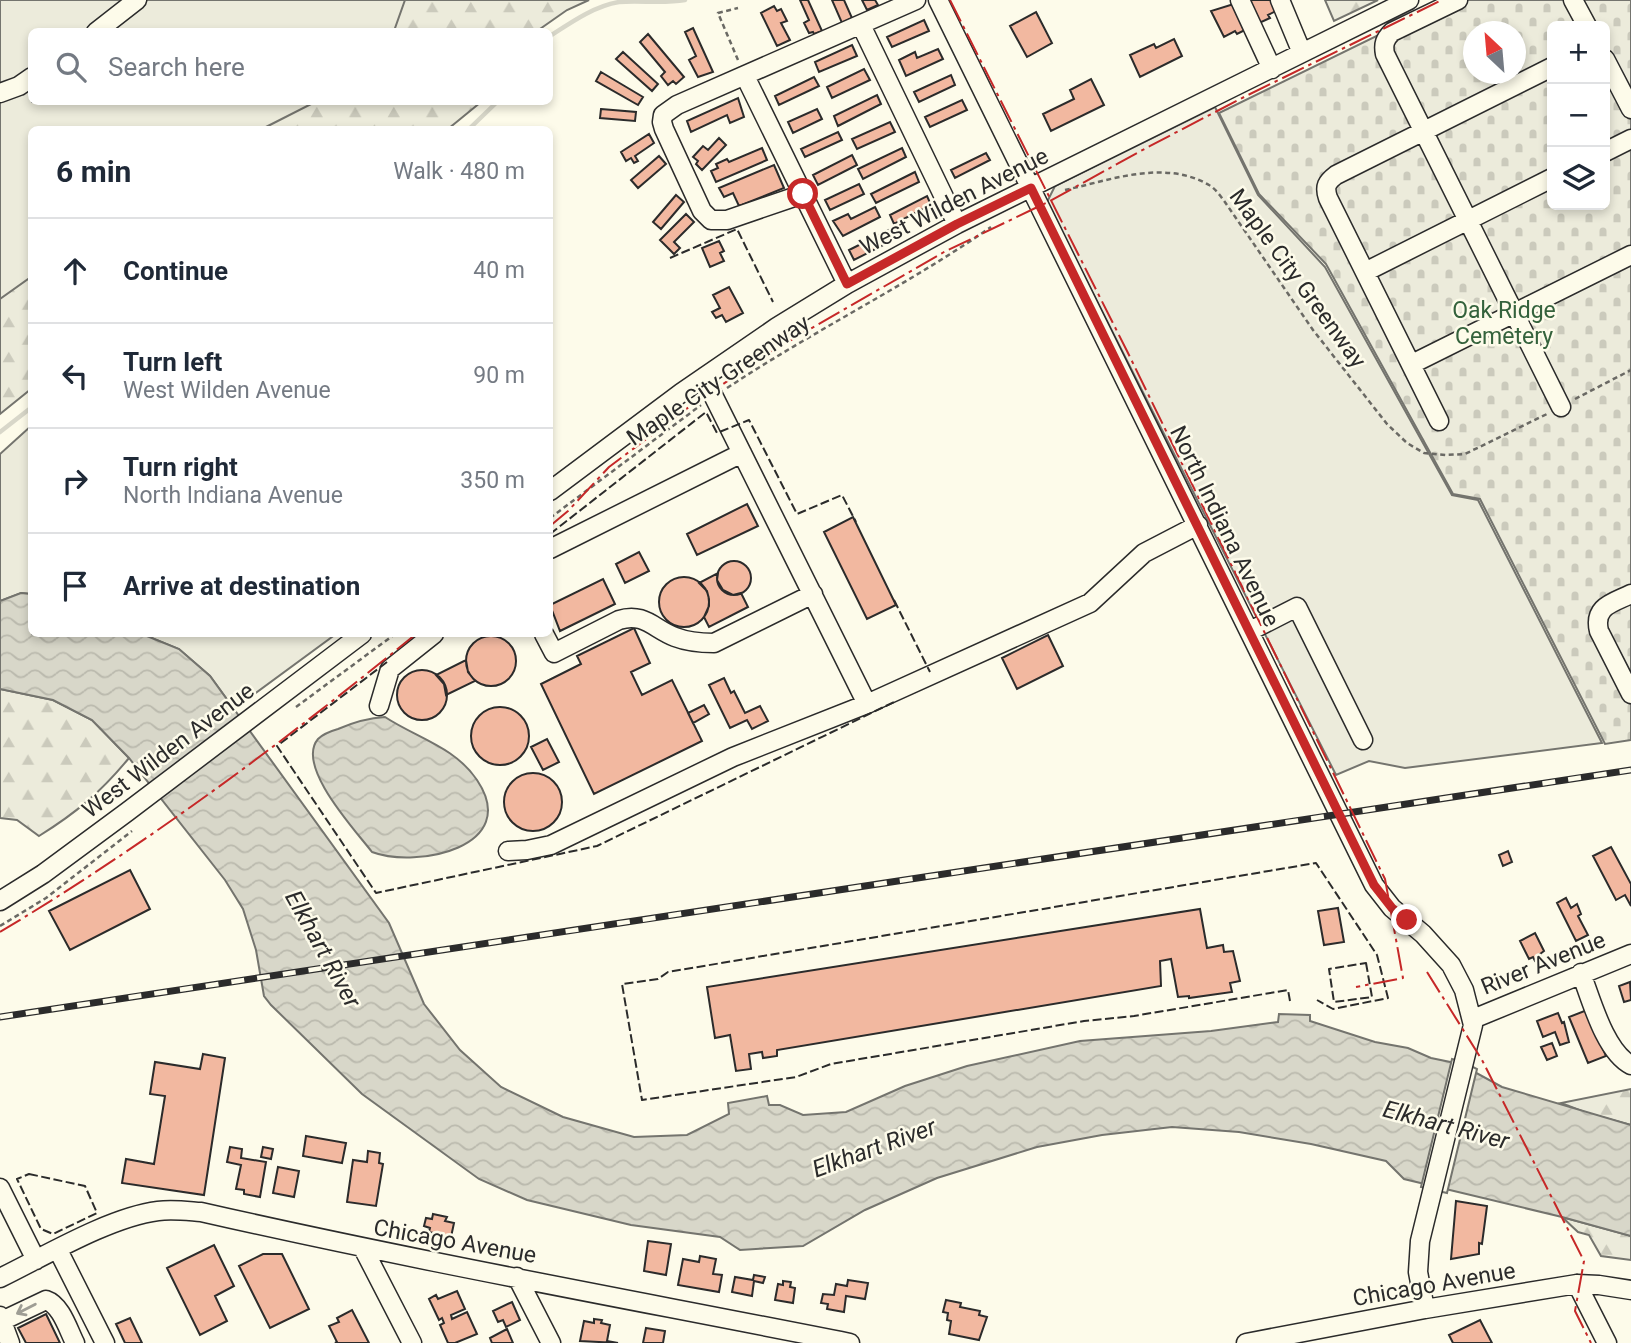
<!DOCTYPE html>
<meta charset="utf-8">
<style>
body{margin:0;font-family:Roboto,sans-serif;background:#f2f2f3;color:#1f2937}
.controls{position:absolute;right:21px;top:21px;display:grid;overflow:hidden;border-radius:10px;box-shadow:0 4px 10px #0003}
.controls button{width:63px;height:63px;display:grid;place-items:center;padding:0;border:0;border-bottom:2px solid #e0e1e3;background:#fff;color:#1f2937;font:35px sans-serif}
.compass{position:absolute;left:1463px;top:21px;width:63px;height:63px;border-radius:50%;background:#fff;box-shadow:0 4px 10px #0003;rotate:334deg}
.stop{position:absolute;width:21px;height:21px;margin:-16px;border:5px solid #c62828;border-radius:50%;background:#fff}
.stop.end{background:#c62828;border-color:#fff;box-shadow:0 2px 7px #0008}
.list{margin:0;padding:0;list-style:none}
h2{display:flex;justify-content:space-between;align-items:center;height:91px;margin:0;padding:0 28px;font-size:30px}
h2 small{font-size:23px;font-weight:400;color:#747a83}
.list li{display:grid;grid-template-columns:46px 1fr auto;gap:21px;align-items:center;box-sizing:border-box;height:105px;padding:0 28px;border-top:2px solid #e0e1e3}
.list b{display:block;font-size:26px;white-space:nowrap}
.list p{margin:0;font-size:23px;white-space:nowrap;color:#747a83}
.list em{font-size:23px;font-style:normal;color:#747a83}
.icon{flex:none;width:38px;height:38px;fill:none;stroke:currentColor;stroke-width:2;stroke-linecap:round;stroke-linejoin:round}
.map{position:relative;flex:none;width:1631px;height:1343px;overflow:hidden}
.search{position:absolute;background:#fff;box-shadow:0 4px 10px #0003;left:28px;top:28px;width:525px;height:77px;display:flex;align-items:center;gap:18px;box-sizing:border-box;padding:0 24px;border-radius:10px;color:#747a83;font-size:26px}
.panel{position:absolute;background:#fff;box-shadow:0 4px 10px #0003;left:28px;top:126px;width:525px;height:511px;border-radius:10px}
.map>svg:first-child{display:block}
</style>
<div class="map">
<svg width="1631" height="1343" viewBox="0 0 1631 1343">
<defs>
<pattern id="forest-firs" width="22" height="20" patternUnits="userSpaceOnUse" patternTransform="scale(1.75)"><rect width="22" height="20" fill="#ecebdb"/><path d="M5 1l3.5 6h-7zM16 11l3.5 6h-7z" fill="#cbcabc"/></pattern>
<pattern id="cemetery-stones" width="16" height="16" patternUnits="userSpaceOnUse" patternTransform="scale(1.75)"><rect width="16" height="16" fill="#ecebdb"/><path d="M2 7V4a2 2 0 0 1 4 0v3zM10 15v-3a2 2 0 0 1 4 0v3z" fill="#cbcabc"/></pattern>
<pattern id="water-waves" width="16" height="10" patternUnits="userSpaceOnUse" patternTransform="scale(1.75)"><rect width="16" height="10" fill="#d8d7c9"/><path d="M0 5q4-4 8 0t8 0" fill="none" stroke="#bab9ad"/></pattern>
</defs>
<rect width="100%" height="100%" fill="#fdfbea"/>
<path fill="#ecebdb" stroke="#74746e" stroke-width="2" d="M0 0H412L402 31 32 32V102H325L274 129 32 130 31 284 0 306Z
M1215 107 1258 195 1325 267 1452 495 1478 500 1602 743 1405 768 1369 761 1336 775 1047 202 1055 186Z
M31 426V594L21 593 0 601V454Z
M142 634H336L234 709 210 676 179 649Z"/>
<path fill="url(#forest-firs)" stroke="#74746e" stroke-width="2" d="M405 0H589L567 10 537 31H394Z
M1325 0H1378L1334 21Z
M315 102H481L448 129H262Z
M31 277V389L0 414V299Z
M0 689 53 700 92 720 129 758C101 792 76 813 39 836L17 820 0 818Z
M1631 1089V1125L1587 1113 1561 1103Z
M1562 1217 1631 1236V1260L1601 1256 1589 1235 1578 1232Z"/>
<path fill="url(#cemetery-stones)" stroke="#74746e" stroke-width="2" fill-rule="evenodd" d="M1450 0H1631V740L1605 744 1480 499 1453 494 1326 264 1259 194 1219 113ZM1552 26H1605V205H1552ZM1474 32H1516V74H1474Z"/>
<path fill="url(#water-waves)" stroke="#74746e" stroke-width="2" d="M21 593 31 594 32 634H142L179 649 210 676 389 923 424 1004 460 1050 501 1087 563 1117 634 1137 687 1135 729 1114 728 1103 767 1096 769 1105H780L803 1115 846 1112 905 1086 967 1066 1080 1041 1211 1031 1278 1022 1279 1014 1310 1015V1021L1375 1042 1408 1048 1431 1058 1460 1064 1502 1087 1631 1125V1236L1562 1217 1404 1179 1386 1161 1311 1144 1239 1132 1172 1127 1102 1135 1037 1147 937 1178 865 1210 803 1246 740 1250 720 1237 631 1225 527 1200 479 1179 362 1094 271 1005 264 996 256 950 243 909 225 880 129 758 92 720 53 700 0 689V601Z
M385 717C417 738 455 747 477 780 522 847 417 869 372 852 356 831 295 766 318 739 323 734 331 731 338 729 354 722 368 718 385 717Z"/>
<path fill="#fdfbea" stroke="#74746e" stroke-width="2" d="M1452 1059 1461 1061 1477 1069 1447 1193 1421 1187Z"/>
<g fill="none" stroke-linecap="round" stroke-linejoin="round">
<path stroke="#d8d7c9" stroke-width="4.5" d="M550 36C570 23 594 6 619 2 640 0 662 4 685 0
M468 130 497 102
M0 432 32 407"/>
</g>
<path fill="#f2b8a0" stroke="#2b2b2b" stroke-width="2" d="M800 0H808L822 31 814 34 813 32 809 33 804 23 809 20Z
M832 0H844L852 18 842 23Z
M862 0H875L878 5 867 10Z
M1246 0H1276L1280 9 1268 15 1270 18 1257 24Z
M1237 3 1249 28 1237 34 1235 31 1224 37 1211 11Z
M774 6 777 11 781 9 787 21 781 23 790 40 777 46 761 13Z
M1036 12 1052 43 1027 57 1010 26Z
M924 20 929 31 892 47 887 37Z
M693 28 713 72 698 77 689 60 696 56 685 32Z
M648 34 684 77 676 84 673 81 668 85 661 76 665 72 640 42Z
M1174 39 1182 56 1140 77 1130 55 1154 44 1156 48Z
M852 45 857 56 819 72 815 62Z
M938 49 943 59 906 76 899 60 915 52 917 58Z
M623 52 658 84 652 91 616 59Z
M864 69 870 80 832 98 827 87Z
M601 72 643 97 638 105 596 81Z
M951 75 955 85 919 102 914 92Z
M814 77 819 86 779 105 775 96Z
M1091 79 1104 105 1051 131 1043 114 1074 99 1070 90Z
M877 95 881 104 838 126 834 116Z
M738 98 744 117 730 123 727 115 691 132 687 121Z
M962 100 967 110 930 127 925 117Z
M601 109 636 112 635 121 600 118Z
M817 109 822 119 793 133 788 122Z
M890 122 895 132 857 149 852 139Z
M838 132 842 140 805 157 801 149Z
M649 134 654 143 635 156 638 161 634 163 631 158 626 161 621 152Z
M719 138 726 145 702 170 696 164 698 161 693 157 703 146 708 150Z
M762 148 767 160 716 182 711 171 718 168 716 164 727 159 729 162Z
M902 148 906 157 863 179 858 169Z
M986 153 990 160 955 178 951 170Z
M852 155 857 165 818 185 813 175Z
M659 156 666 164 638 188 631 180Z
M774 165 784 188 739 206 733 193 724 197 719 188Z
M915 172 919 182 876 203 871 194Z
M859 184 864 194 830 210 825 200Z
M676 195 684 202 661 229 653 222Z
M927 196 931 205 894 224 890 215Z
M875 207 880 217 843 236 833 221 848 214 851 219Z
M686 214 694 222 674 242 680 248 674 254 660 240Z
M893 228 897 238 854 260 849 250Z
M719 241 724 251 720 253 724 261 710 267 702 248Z
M729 287 743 313 726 322 722 315 716 318 712 312 720 308 713 295Z
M747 504 758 526 697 555 687 534Z
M853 517 896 605 867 619 824 532Z
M639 552 649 571 625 583 616 564Z
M717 578a17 17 0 1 1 34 0a17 17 0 1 1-34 0Z
M718 573 717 580 723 590 733 595 741 593 748 607 709 627 704 617 709 606V599L707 591 699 583Z
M659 602a25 25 0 1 1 50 0a25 25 0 1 1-50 0Z
M603 579 615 604 560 631 550 605Z
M634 628 650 663 631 672 642 695 672 680 702 741 594 794 541 684 581 664 577 656Z
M1048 635 1063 666 1017 689 1002 658Z
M466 661a25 25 0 1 1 50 0a25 25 0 1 1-50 0Z
M466 660 468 672 475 681 446 695 444 684 436 675Z
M397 695a25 25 0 1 1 50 0a25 25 0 1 1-50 0Z
M724 678 731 693 734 691 745 713 760 706 768 721 752 729 747 720 730 728 709 685Z
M704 705 709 714 693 723 688 713Z
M471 736a29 29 0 1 1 58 0a29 29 0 1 1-58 0Z
M547 739 559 762 543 770 531 747Z
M504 802a29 29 0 1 1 58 0a29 29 0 1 1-58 0Z
M1611 847 1631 884V906L1625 895 1616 900 1593 856Z
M1508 851 1512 862 1503 866 1499 855Z
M130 870 150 909 70 950 49 911Z
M1566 898 1571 908 1577 904 1581 914 1578 916 1588 935 1576 941 1557 903Z
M1338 908 1344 942 1324 945 1318 911Z
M1200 909 1207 948 1223 945 1224 952 1233 951 1240 981 1230 983 1232 992 1189 998V996L1178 997 1171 959 1160 961 1161 986 777 1050V1056L763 1058 762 1052 749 1054 751 1069 736 1071 730 1035 715 1038 707 987Z
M1535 933 1544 951 1540 954 1542 958 1535 961 1533 957 1529 959 1520 941Z
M1630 982 1631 1000 1624 1002 1619 986Z
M1587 1010 1606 1056 1588 1063 1569 1017Z
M1558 1013 1562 1023 1564 1022 1569 1042 1560 1045 1555 1032 1543 1037 1537 1021Z
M1552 1043 1557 1056 1547 1060 1541 1047Z
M203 1054 225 1058 204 1195 122 1183 126 1159 154 1164 165 1096 150 1094 155 1062 200 1069Z
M306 1136 346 1143 342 1163 303 1156Z
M230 1147 242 1149 241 1158 266 1162 260 1197 244 1194V1190L236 1189 241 1165 227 1162Z
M263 1147 273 1149 271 1159 261 1157Z
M368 1151 380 1153 379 1163 383 1164 376 1206 347 1202 353 1160 367 1162Z
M278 1167 299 1171 294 1197 273 1193Z
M1456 1201 1487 1206 1482 1244 1479 1243V1254L1451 1259Z
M433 1214 447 1217 445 1221 454 1223 451 1237 429 1232 430 1228 424 1226 426 1218 432 1219Z
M648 1241 671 1244 666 1275 644 1271Z
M214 1245 234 1286 215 1296 227 1321 200 1335 167 1268Z
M263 1254H282L309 1309 270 1328 239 1266Z
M700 1256 716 1259 713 1274 722 1275 719 1292 678 1285 683 1259 699 1262Z
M754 1275 765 1277 763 1283 754 1281 752 1296 732 1292 735 1277 753 1280Z
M848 1280 868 1283 865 1299 846 1296 844 1312 827 1309 828 1304 821 1303 823 1294 834 1295 836 1284 847 1286Z
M783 1281 791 1282 790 1287 795 1288 793 1303 775 1300 778 1284 783 1285Z
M457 1291 465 1309 451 1315 452 1319 467 1312 477 1334 455 1343H448L440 1325 444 1323 442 1318 439 1320 429 1299 436 1295 438 1299Z
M946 1300 961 1303 960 1307 980 1311 979 1315 987 1317 979 1340 949 1334 951 1321 947 1320 948 1313 943 1312Z
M512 1302 520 1320 506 1327 503 1320 498 1322 493 1311Z
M352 1310 369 1343H335L337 1342 329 1326 339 1322 337 1318Z
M46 1314 60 1343H26L18 1328Z
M130 1318 142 1343H125L116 1324Z
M594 1319 602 1320 601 1323 610 1325 607 1341 618 1343 580 1341 584 1321 594 1323Z
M1480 1320 1492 1343H1453L1449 1335Z
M646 1328 665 1331 663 1343H643Z
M507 1329 513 1343H492L490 1338Z"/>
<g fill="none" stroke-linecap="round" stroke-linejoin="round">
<g stroke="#2b2b2b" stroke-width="21">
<path id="minor" d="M938 0 1374 885 1392 908 1423 934 1451 965 1464 990 1473 1025 1420 1241 1418 1272 1425 1309
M1240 0 1272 69
M1280 0 1302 53
M1458 0 1392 32C1385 39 1383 44 1385 54L1561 407
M1573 0 1587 26
M861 25 957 224
M96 32 137 0
M1605 59 1631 109
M745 76 847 284
M0 93 19 86 32 77
M1605 152 1631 139
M803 194 727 220H711L702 211 664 129 662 122 663 115 677 105 916 0
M1365 272 1552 178
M1412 364 1631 255
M704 377 867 704
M1439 421 1328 198C1324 186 1327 182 1336 175L1552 67
M550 491 681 393 777 327 847 284 957 224 1409 0
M550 549 742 453
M1631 594C1613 603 1593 606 1599 631L1631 694
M1250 631 1297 607 1363 740
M544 634 554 653 619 620C644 612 654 629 675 637 688 642 700 643 714 643L813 594
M379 706 390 669 434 634
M508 851 527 850 551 845 733 757 867 704 1090 603 1144 553 1198 525
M0 901 43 874 127 812 362 634
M1581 973C1591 999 1605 1052 1631 1065
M1473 1019 1631 954
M0 1188 36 1260
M58 1250 105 1343
M364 1250 412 1343
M517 1277 551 1343
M0 1278C45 1256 110 1217 158 1211 172 1209 187 1211 201 1212 416 1261 633 1300 850 1343
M1577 1284 1607 1343
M0 1316 10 1343
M2 1321 46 1300C61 1305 68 1329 75 1343
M1246 1343 1425 1309 1577 1284 1599 1285 1631 1290"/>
</g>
<path stroke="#6a6964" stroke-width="2.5" stroke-dasharray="5 3.5" stroke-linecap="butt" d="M738 60 718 13 738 8
M1065 190C1111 180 1164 159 1209 185 1216 189 1222 198 1227 205L1313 330 1387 424 1407 443 1424 453 1446 455 1465 454 1547 414
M727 388C813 331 906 286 991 227
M1575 399 1631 370
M550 518 701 405
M296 707 395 634
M0 926 46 898 132 831"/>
<use href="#minor" stroke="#fdfbea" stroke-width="18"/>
<g stroke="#2b2b2b" stroke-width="7">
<path id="rail" d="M0 1017 1631 770"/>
</g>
<use href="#rail" stroke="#fdfbea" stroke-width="4.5" stroke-dasharray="13" stroke-linecap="butt"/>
<path stroke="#2b2b2b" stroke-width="2" stroke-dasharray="9 3.5" stroke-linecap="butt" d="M670 258 737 229 773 302
M550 534 706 412 717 433 749 420 797 514 842 495 856 522
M894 600 930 672
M387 662 277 746 376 893 597 846 894 702
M1366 963 1372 997 1334 1002 1329 969Z
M1290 1001 1288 990 1134 1016 1084 1021 831 1064 796 1077 642 1100 622 984 658 979 668 972 1316 863 1377 955 1388 998 1333 1009 1317 1000
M29 1174 85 1186 97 1213 53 1234 41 1229 17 1179Z"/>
<path stroke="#c62828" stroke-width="2" stroke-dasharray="24 5 3.5 5" stroke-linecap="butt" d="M950 0 1127 351 1385 879 1403 978 1356 987
M550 526 568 511 609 467 689 407 772 351 944 252 1050 201 1148 147 1246 96 1442 0
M0 932C147 844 284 742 416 634
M1427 972 1482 1060 1584 1261 1575 1311 1591 1343"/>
</g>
<defs><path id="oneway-shaft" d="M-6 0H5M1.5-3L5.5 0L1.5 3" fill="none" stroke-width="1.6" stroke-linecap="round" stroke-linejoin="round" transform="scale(1.75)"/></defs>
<use stroke="#9e9d94" href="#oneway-shaft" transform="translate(26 1309) rotate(153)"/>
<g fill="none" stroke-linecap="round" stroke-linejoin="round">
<path stroke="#c62828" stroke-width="9" d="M803 194 847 284 957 224 1031 188 1374 885 1392 908 1407 920"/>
</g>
<g text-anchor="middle" stroke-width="5" stroke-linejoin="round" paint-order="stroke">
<g font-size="23" fill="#2b2b2b" stroke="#fdfbea">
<text transform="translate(954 201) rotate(-27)" y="8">West Wilden Avenue</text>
<text transform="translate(1298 278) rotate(54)" y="8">Maple City Greenway</text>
<text transform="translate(718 380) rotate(-34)" y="8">Maple City Greenway</text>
<text transform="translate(1225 526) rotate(64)" y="8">North Indiana Avenue</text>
<text transform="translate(168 750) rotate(-37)" y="8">West Wilden Avenue</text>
<text transform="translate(1543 963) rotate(-22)" y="8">River Avenue</text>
<text transform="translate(455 1241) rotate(10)" y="8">Chicago Avenue</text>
<text transform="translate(1434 1284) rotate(-10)" y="8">Chicago Avenue</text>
</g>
<g font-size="23" fill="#34623c" stroke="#fdfbea">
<text x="1504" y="318">Oak Ridge<tspan x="1504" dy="26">Cemetery</tspan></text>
</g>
<g font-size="24" font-style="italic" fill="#2b2b2b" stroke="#fdfbea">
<text transform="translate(323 949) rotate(61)" y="8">Elkhart River</text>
<text transform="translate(1446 1125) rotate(15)" y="8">Elkhart River</text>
<text transform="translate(874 1148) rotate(-20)" y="8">Elkhart River</text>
</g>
</g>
</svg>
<div class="controls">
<button>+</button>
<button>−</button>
<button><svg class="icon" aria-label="layers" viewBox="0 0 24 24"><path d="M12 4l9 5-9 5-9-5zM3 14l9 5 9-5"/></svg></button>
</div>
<svg class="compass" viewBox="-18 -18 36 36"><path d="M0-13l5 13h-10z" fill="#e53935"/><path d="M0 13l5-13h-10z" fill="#747a83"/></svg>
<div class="stop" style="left:803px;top:194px"></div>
<div class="stop end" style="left:1407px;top:920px"></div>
<div class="search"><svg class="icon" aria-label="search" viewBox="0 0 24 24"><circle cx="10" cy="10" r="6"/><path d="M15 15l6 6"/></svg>Search here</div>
<section class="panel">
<h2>6 min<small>Walk · 480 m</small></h2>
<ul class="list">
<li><svg class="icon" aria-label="ahead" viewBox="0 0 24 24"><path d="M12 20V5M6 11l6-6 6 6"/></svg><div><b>Continue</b></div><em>40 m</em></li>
<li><svg class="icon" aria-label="left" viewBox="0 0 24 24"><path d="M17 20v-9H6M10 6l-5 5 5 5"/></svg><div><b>Turn left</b><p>West Wilden Avenue</p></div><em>90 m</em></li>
<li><svg class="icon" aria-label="right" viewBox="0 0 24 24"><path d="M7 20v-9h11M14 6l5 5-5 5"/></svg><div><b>Turn right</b><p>North Indiana Avenue</p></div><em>350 m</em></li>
<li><svg class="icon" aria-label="arrive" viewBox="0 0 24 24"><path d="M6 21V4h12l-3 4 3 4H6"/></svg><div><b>Arrive at destination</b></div></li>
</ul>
</section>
</div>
